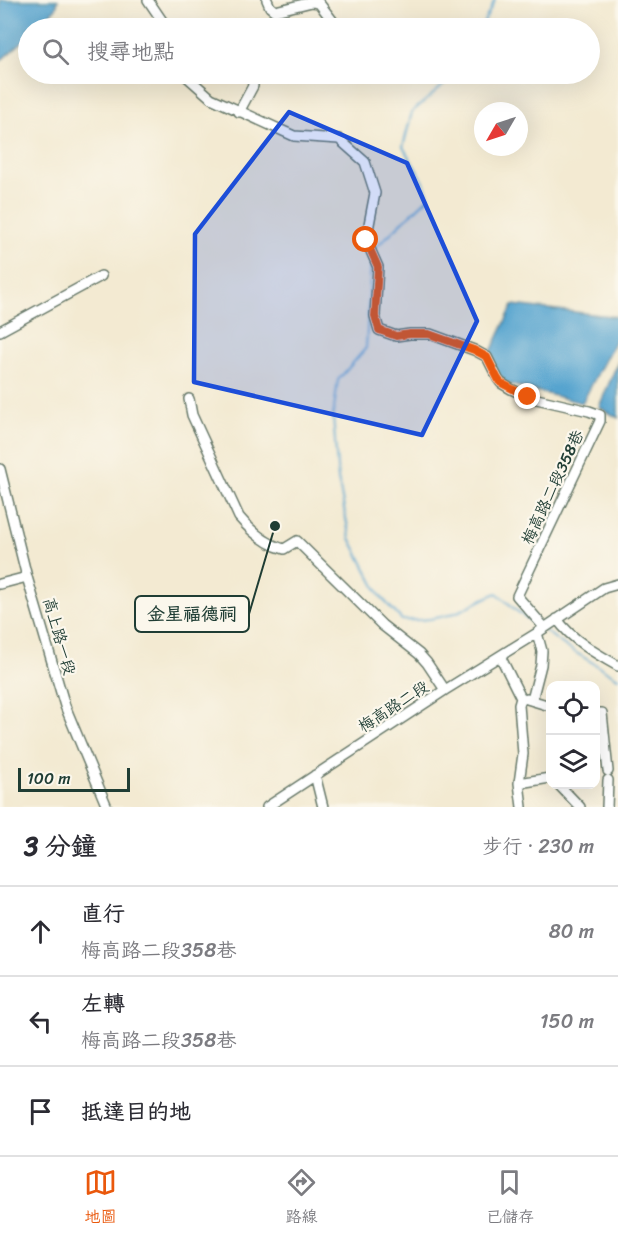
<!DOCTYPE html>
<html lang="zh-TW">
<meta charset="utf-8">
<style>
body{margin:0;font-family:Sriracha,"LXGW WenKai TC",sans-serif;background:#f2f2f3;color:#2b2b33}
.controls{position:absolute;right:18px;bottom:18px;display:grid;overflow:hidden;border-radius:12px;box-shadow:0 6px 24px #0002}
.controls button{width:54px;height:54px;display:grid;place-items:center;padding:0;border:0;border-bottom:2px solid #e1e1e2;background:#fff;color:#2b2b33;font:30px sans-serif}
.compass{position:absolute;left:474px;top:102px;width:54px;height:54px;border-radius:50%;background:#fff;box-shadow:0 6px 24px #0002;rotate:231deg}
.scale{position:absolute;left:18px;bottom:15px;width:112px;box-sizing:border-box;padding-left:6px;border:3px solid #1f3d34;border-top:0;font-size:16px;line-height:21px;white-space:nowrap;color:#1f3d34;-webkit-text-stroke:4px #fbf7ec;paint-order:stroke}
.stop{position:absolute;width:18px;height:18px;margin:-14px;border:4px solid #ea580c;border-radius:50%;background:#fff}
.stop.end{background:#ea580c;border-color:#fff;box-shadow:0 2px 6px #0008}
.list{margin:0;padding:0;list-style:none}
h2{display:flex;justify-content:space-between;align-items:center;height:78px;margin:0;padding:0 24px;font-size:26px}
h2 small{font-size:20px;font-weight:400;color:#7c7c81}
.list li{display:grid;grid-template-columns:39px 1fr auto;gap:18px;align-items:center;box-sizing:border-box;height:90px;padding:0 24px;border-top:2px solid #e1e1e2}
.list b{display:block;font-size:22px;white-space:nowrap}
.list p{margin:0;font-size:20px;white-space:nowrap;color:#7c7c81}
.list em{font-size:20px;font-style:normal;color:#7c7c81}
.icon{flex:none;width:33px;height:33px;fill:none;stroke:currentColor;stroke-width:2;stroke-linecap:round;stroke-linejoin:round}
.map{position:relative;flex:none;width:618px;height:807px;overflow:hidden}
.search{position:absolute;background:#fff;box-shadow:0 6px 24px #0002;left:18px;right:18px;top:18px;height:66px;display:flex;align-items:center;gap:15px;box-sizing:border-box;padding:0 21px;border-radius:33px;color:#7c7c81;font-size:22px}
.sheet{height:348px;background:#fff}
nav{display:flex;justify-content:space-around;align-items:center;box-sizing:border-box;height:84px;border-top:2px solid #e1e1e2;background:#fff;font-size:16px;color:#7c7c81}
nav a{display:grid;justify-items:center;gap:3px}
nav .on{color:#ea580c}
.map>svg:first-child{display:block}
</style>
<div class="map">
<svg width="618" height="807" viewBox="0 0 618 807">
<rect width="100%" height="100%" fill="#fbf7ec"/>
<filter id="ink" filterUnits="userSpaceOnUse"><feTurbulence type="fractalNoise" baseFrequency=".0167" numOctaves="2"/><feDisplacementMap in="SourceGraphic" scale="12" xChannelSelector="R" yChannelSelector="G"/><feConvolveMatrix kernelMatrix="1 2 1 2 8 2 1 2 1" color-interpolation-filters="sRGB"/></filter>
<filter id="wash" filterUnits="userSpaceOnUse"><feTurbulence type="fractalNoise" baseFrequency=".008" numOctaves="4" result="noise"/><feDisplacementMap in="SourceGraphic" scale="24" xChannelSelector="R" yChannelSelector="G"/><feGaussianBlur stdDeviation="1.35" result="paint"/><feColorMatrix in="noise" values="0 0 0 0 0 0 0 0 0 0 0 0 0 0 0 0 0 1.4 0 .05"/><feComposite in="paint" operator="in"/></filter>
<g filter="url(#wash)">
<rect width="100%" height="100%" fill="#f3ead2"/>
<path fill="#56a4cf" stroke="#3a7082" stroke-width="1.5" d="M0 0H58L56 8 37 28H28V37L0 61Z
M513 305 618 317V335L582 403 501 382 488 358Z
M618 362V418L599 407Z"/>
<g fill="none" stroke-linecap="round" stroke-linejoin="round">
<path stroke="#56a4cf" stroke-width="2" d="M481 28 495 0
M373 250 429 197 424 183 403 147 412 112 456 74
M371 261 366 348 338 380 333 416 338 479 350 538 380 596 402 620C417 621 434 619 449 615 466 610 480 599 497 593L518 612 538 626
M545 631 568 648 618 678"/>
</g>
</g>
<g filter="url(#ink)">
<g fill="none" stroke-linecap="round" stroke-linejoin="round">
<g stroke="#697a6b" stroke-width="12">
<path id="minor" d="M148 0 167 28
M267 0 270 7 275 11 312 2 319 3 338 28
M186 74 185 75 211 98 294 136 339 139 365 162 375 193 366 240 378 267 375 316 379 330 396 336 410 334H430L474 350 487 357 498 379 501 383 511 389 528 397 589 411 600 415V421L517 596 544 627
M239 112 253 86 252 74
M0 331 101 276
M189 399 192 415 239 517C251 531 265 544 284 549L297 541 382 625 419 654 427 663 445 690
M0 469 27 577 65 706 107 807
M0 584 27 577
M557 619C572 640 595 653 618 666
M500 656 521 698 519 705 523 754 519 783 522 807
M527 699 550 706
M532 700 541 665 542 651 537 633
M596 713H602L608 771
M315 775 323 807
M519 783 550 778
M558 784 580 807
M267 807 445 690 537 633 604 588 618 584
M607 807 608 780"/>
</g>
<use href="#minor" stroke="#fff" stroke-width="9"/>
</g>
</g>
<g fill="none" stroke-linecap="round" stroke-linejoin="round" filter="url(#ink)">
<path stroke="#ea580c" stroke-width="8" d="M366 240 378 267 375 316 379 330 396 336 410 334H429L474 350 487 357 498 379 501 383 528 397"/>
</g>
<path fill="#1d4ed8" fill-opacity="0.2" stroke="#1d4ed8" stroke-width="4.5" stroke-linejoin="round" d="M289 112 407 163 477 321 422 435 194 382 195 234Z"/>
<g text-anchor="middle" stroke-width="4.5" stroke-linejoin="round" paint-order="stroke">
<g font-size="16" fill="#1f3d34" stroke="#fbf7ec">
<text transform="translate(552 487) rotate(-65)" y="6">梅高路二段358巷</text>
<text transform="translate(60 636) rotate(74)" y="6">高上路一段</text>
<text transform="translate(393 706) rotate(-33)" y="6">梅高路二段</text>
</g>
</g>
<path fill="none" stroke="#1f3d34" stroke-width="2" d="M275 526L249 614"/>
<circle fill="#1f3d34" stroke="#fbf7ec" stroke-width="2" cx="275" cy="526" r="6"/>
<rect fill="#fbf7ec" stroke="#1f3d34" stroke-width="2" x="135" y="596" width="114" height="36" rx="6"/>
<g font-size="18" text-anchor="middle" font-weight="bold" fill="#1f3d34">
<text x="192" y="620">金星福德祠</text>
</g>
</svg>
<div class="controls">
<button><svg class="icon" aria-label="locate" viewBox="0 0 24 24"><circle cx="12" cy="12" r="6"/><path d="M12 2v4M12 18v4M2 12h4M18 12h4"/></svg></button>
<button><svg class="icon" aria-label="layers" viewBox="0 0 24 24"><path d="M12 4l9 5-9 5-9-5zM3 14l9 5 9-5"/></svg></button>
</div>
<svg class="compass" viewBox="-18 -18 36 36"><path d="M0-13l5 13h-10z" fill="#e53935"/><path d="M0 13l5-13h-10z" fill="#7c7c81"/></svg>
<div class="scale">100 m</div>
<div class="stop" style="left:366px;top:240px"></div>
<div class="stop end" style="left:528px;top:397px"></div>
<div class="search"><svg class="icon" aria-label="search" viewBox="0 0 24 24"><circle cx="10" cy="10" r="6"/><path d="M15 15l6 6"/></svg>搜尋地點</div>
</div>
<section class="sheet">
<h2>3 分鐘<small>步行 · 230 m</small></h2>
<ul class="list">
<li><svg class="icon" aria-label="ahead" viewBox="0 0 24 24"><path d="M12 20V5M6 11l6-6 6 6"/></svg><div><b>直行</b><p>梅高路二段358巷</p></div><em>80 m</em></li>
<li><svg class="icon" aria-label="left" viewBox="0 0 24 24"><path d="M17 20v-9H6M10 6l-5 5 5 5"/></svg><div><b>左轉</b><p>梅高路二段358巷</p></div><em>150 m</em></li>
<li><svg class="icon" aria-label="arrive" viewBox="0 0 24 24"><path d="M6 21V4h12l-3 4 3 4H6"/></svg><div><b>抵達目的地</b></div></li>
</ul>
</section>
<nav>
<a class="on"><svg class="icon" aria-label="map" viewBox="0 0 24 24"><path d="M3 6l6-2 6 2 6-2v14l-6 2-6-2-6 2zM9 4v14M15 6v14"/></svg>地圖</a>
<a><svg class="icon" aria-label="directions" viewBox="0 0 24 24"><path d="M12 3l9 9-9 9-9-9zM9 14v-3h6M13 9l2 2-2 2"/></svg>路線</a>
<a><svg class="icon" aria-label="saved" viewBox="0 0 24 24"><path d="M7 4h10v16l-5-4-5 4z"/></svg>已儲存</a>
</nav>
